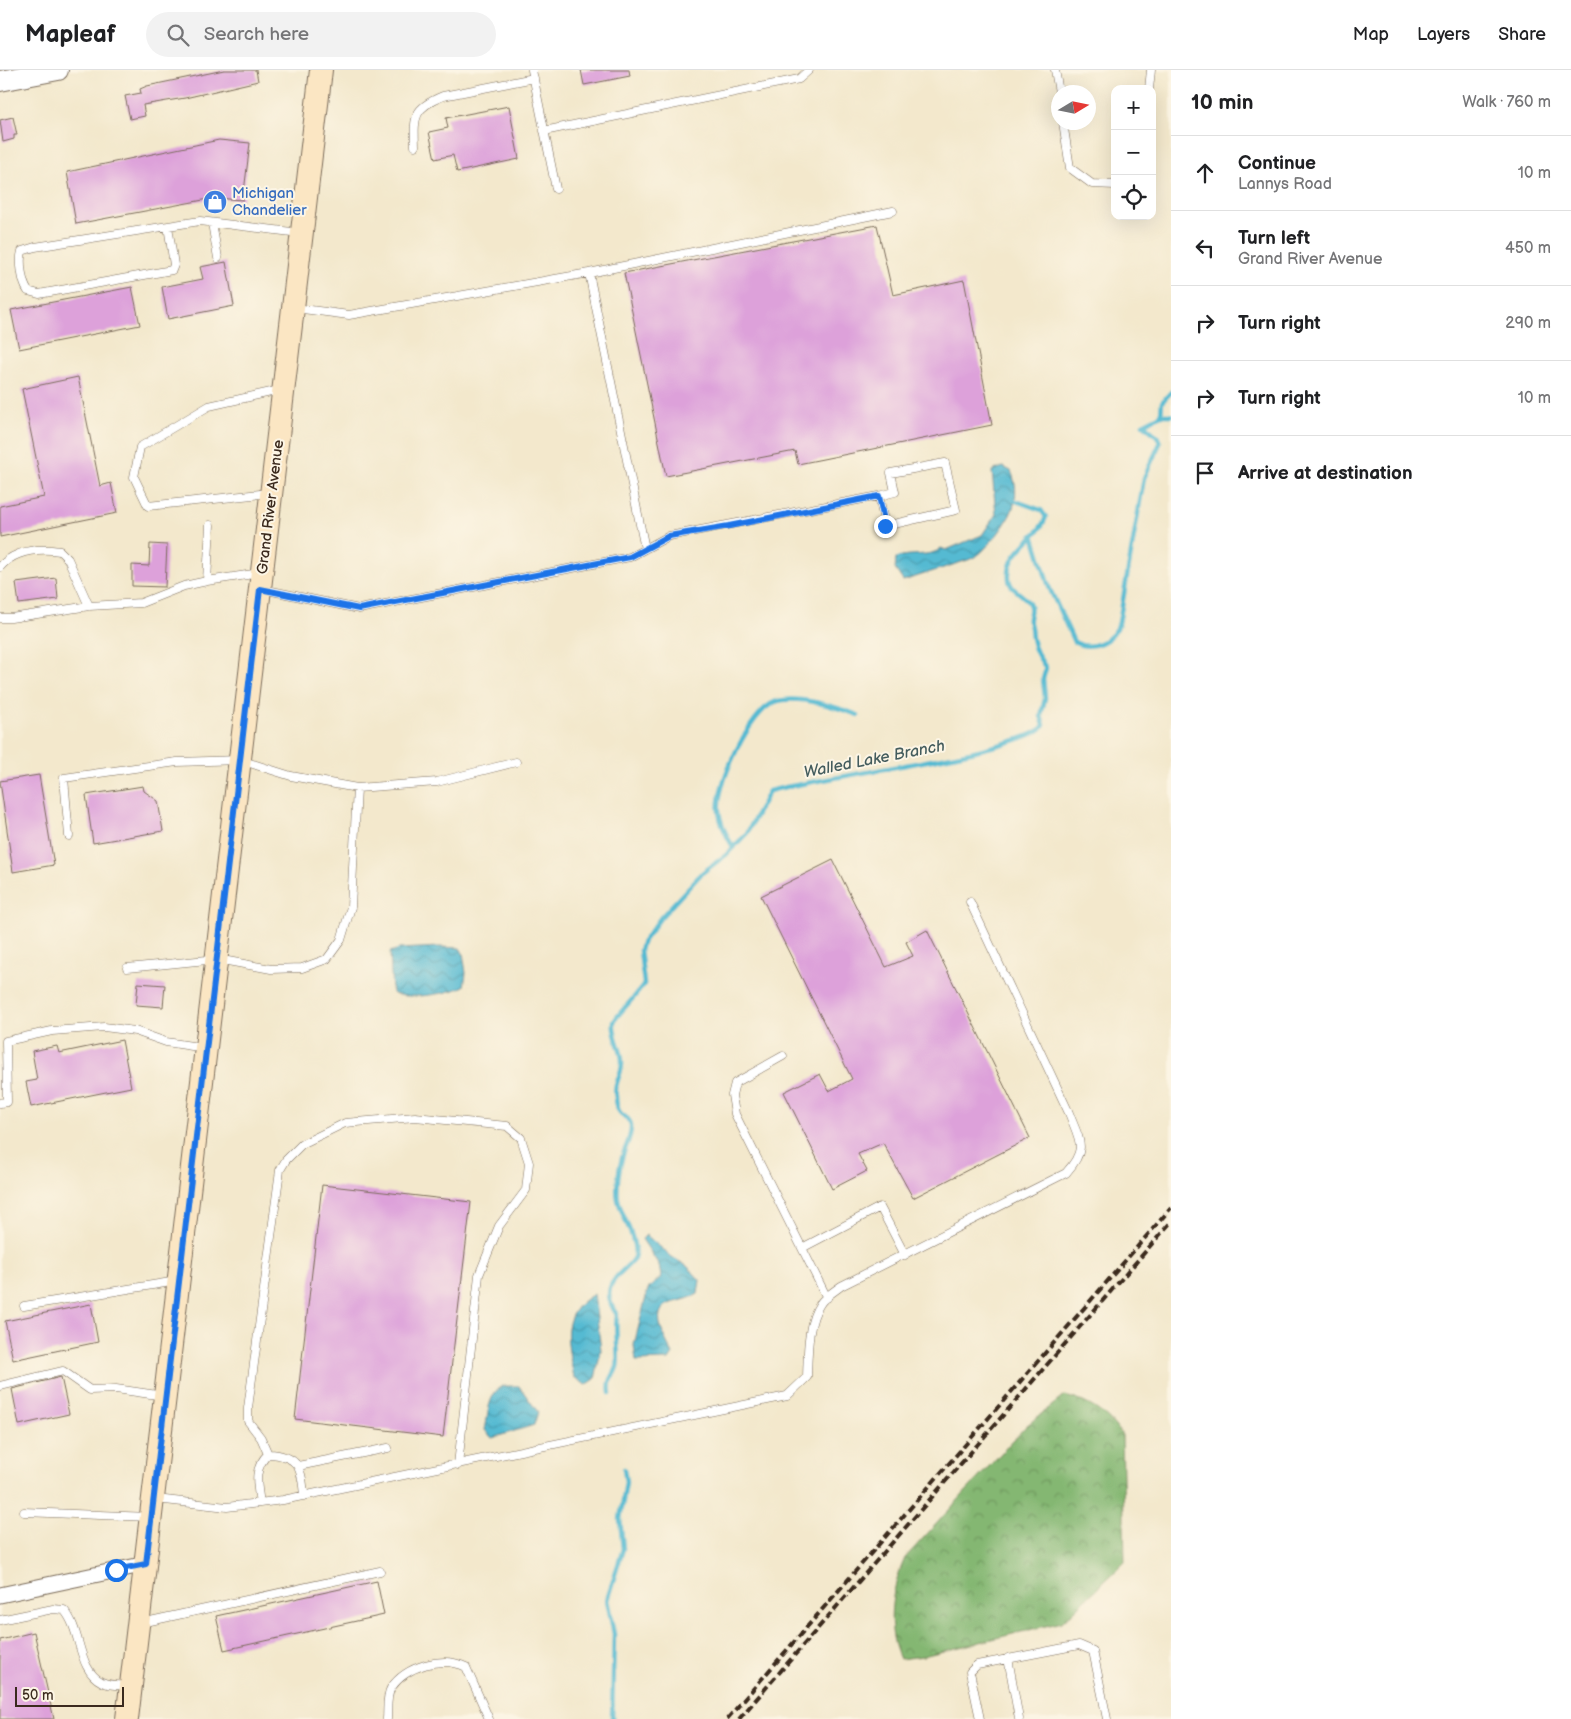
<!DOCTYPE html>
<meta charset="utf-8">
<style>
body{margin:0;font-family:"Balsamiq Sans",sans-serif;background:#f2f2f2;color:#202124}
.controls{position:absolute;right:15px;top:15px;display:grid;overflow:hidden;border-radius:10px;box-shadow:0 5px 20px #0002}
.controls button{width:45px;height:45px;display:grid;place-items:center;padding:0;border:0;border-bottom:1px solid #e0e0e0;background:#fff;color:#202124;font:25px sans-serif}
.compass{position:absolute;left:1051px;top:15px;width:45px;height:45px;border-radius:50%;background:#fff;box-shadow:0 5px 20px #0002;rotate:80deg}
.scale{position:absolute;left:15px;bottom:12px;width:109px;box-sizing:border-box;padding-left:5px;border:2px solid #3b2a1e;border-top:0;font-size:14px;line-height:18px;white-space:nowrap;color:#3b2a1e;-webkit-text-stroke:4px #fcf5e5;paint-order:stroke}
.stop{position:absolute;width:15px;height:15px;margin:-11px;border:4px solid #1a73e8;border-radius:50%;background:#fff}
.stop.end{background:#1a73e8;border-color:#fff;box-shadow:0 1px 5px #0008}
.list{margin:0;padding:0;list-style:none}
h2{display:flex;justify-content:space-between;align-items:center;height:65px;margin:0;padding:0 20px;font-size:21px}
h2 small{font-size:16px;font-weight:400;color:#757577}
.list li{display:grid;grid-template-columns:32px 1fr auto;gap:15px;align-items:center;box-sizing:border-box;height:75px;padding:0 20px;border-top:1px solid #e0e0e0}
.list b{display:block;font-size:19px;white-space:nowrap}
.list p{margin:0;font-size:16px;white-space:nowrap;color:#757577}
.list em{font-size:16px;font-style:normal;color:#757577}
.icon{flex:none;width:28px;height:28px;fill:none;stroke:currentColor;stroke-width:2;stroke-linecap:round;stroke-linejoin:round}
.map{position:relative;flex:none;width:1171px;height:1649px;overflow:hidden}
header{display:flex;align-items:center;gap:30px;box-sizing:border-box;height:70px;padding:0 25px;background:#fff;border-bottom:1px solid #e0e0e0}
header strong{font-size:24px}
nav{display:flex;gap:28px;margin-inline-start:auto;font-size:18px}
.search{width:350px;height:45px;background:#f2f2f2;display:flex;align-items:center;gap:12px;box-sizing:border-box;padding:0 18px;border-radius:28px;color:#757577;font-size:19px}
main{display:flex}
aside{flex:1;background:#fff}
.map>svg:first-child{display:block}
</style>
<header>
<strong>Mapleaf</strong>
<div class="search"><svg class="icon" aria-label="search" viewBox="0 0 24 24"><circle cx="10" cy="10" r="6"/><path d="M15 15l6 6"/></svg>Search here</div>
<nav><a>Map</a><a>Layers</a><a>Share</a></nav>
</header>
<main>
<div class="map">
<svg width="1171" height="1649" viewBox="0 0 1171 1649">
<defs>
<pattern id="forest-crowns" width="20" height="18" patternUnits="userSpaceOnUse" patternTransform="scale(1.25)"><rect width="20" height="18" fill="#84b772"/><path d="M2 6a3 3 0 1 1 6 0M12 15a3 3 0 1 1 6 0" fill="none" stroke="#6d955d"/></pattern>
<pattern id="water-waves" width="16" height="10" patternUnits="userSpaceOnUse" patternTransform="scale(1.25)"><rect width="16" height="10" fill="#54bad2"/><path d="M0 5q4-4 8 0t8 0" fill="none" stroke="#4797aa"/></pattern>
</defs>
<rect width="100%" height="100%" fill="#fcf5e5"/>
<filter id="ink" filterUnits="userSpaceOnUse"><feTurbulence type="fractalNoise" baseFrequency=".02" numOctaves="2"/><feDisplacementMap in="SourceGraphic" scale="10" xChannelSelector="R" yChannelSelector="G"/><feConvolveMatrix kernelMatrix="1 2 1 2 8 2 1 2 1" color-interpolation-filters="sRGB"/></filter>
<filter id="wash" filterUnits="userSpaceOnUse"><feTurbulence type="fractalNoise" baseFrequency=".0096" numOctaves="4" result="noise"/><feDisplacementMap in="SourceGraphic" scale="20" xChannelSelector="R" yChannelSelector="G"/><feGaussianBlur stdDeviation="1.12" result="paint"/><feColorMatrix in="noise" values="0 0 0 0 0 0 0 0 0 0 0 0 0 0 0 0 0 1.4 0 .05"/><feComposite in="paint" operator="in"/></filter>
<g filter="url(#wash)">
<rect width="100%" height="100%" fill="#f3e8cc"/>
<path fill="url(#forest-crowns)" stroke="#607048" d="M1064 1326C1089 1331 1107 1344 1122 1365L1125 1492 1062 1552 923 1586 900 1589C885 1557 891 1519 905 1488L1026 1356Z"/>
<path fill="url(#water-waves)" stroke="#487278" d="M1003 397 1011 401C1022 427 1012 446 996 466 989 474 983 482 974 488L903 511 895 499 896 488C908 482 932 488 941 478L946 480 982 465 996 444 992 401Z
M440 877 460 878 463 883 466 903 464 916C449 924 408 930 392 923L390 882 399 879Z
M646 1165 672 1187 687 1196 700 1210 698 1224C689 1229 682 1230 672 1233 647 1240 666 1271 673 1284L669 1290 636 1291 634 1275 648 1219 661 1207 659 1195 642 1169Z
M594 1224 601 1280 595 1309 586 1315 574 1307C567 1272 558 1244 594 1224Z
M502 1316H519L538 1342 534 1355 492 1368 485 1360C489 1342 487 1327 502 1316Z"/>
<g fill="none" stroke-linecap="round" stroke-linejoin="round">
<path stroke="#54bad2" stroke-width="4.5" d="M1161 345 1162 332 1171 322
M1033 465 1049 517 1074 572C1092 582 1114 570 1119 553L1144 408 1160 373 1157 366 1143 354 1161 345H1171
M733 777C727 767 720 753 719 741 715 716 751 640 775 632 798 624 836 637 858 645
M610 1323C608 1308 613 1309 617 1297 620 1287 614 1261 617 1245 592 1209 634 1200 635 1184 635 1164 622 1148 618 1129 616 1118 619 1099 622 1088 625 1077 632 1067 631 1055 630 1047 622 1047 619 1041 617 1037 616 1031 616 1026 613 1014 622 1005 622 993 623 980 612 966 614 952 615 946 638 925 644 914L640 880 642 873 661 847 702 803 726 785 747 763 769 721C809 709 1033 680 1044 655L1041 646 1045 628 1043 609 1046 598C1040 589 1035 582 1033 572 1030 564 1033 558 1029 551 1028 546 1032 542 1030 536 1027 524 1010 522 1009 509 1006 480 1039 469 1046 447L1041 440 1016 431
M612 1649 614 1564 607 1530 623 1479 620 1449 626 1412 624 1399"/>
</g>
<g id="blocks">
<path fill="#dda1da" d="M224 0H256L258 11 185 28 143 35 145 46 130 49 125 26 141 23 140 19 147 16Z
M581 0H629L630 6 584 15Z
M509 36 519 89 457 102 453 85 435 89 429 62 448 58 446 48Z
M13 47 17 65H14V69L3 72 0 50Z
M219 70 250 73 243 130 214 128 76 154 67 102Z
M877 155 893 225 964 210 992 355 798 394 795 381 666 406 624 203Z
M226 192 234 236 168 249 162 217 203 209 200 197Z
M132 217 140 255 19 279 11 240Z
M78 307 100 416 111 413 117 443 0 467V436L44 427 22 319Z
M150 474 167 475 165 517 132 516V495L149 496Z
M56 508 58 529 19 534 16 513Z
M39 705 54 795 13 802 0 711Z
M143 716 144 721 158 731 163 761 93 773 86 725Z
M833 790 886 897 913 886 906 872 927 860 1030 1068 913 1128 883 1073 858 1084 867 1101 832 1119 784 1022 820 1004 829 1021 852 1009 761 826Z
M138 913 165 915 163 937 136 935Z
M122 970 131 1017 31 1037 26 1012 37 1010 32 981 57 976 59 983Z
M322 1115 471 1132 443 1367 295 1349Z
M91 1234 98 1272 13 1290 5 1251Z
M61 1307 69 1344 19 1355 12 1319Z
M377 1511 384 1545 224 1580 216 1546Z
M34 1562 54 1649H0V1570Z"/>
</g>
</g>
<g filter="url(#ink)">
<use href="#blocks" fill-opacity="0" stroke="#7b6c5b" stroke-width="1"/>
<g fill="none" stroke-linecap="round" stroke-linejoin="round">
<g stroke="#7b6c5b" stroke-width="9">
<path id="service" d="M532 0 556 119
M1055 0 1059 22
M1149 19 1151 0
M1063 52 1070 98 1092 114 1115 115
M544 61 799 9 809 0
M415 76C414 47 413 38 443 26L534 8
M212 153 218 188
M168 156 174 195 172 200 39 224 28 221C22 213 19 191 22 181L35 177 200 151 300 163
M295 238 349 245 589 203
M270 423 148 436 134 407 140 377 209 336 280 320
M210 455 207 511 260 503
M645 479 589 203 893 141
M0 497C15 480 39 478 60 481L68 489 89 536
M262 519 359 539 630 487 669 466 879 426 885 456 956 440 945 393 891 403 895 422 879 426
M0 548H11L89 536 141 533 184 516 207 511
M69 766 64 708 177 692 240 690 291 706 357 718 437 712 516 692
M127 898 217 889 271 899 302 898 327 889 341 870 351 837 357 718
M783 986 735 1013 732 1025 735 1044 827 1228
M0 1033 7 1032 6 971 52 961 104 957 135 961 166 972 205 978
M802 1178 880 1137 905 1185
M24 1236 177 1211
M0 1316 63 1301 90 1320 116 1319 164 1326
M268 1384C299 1385 302 1399 304 1426
M298 1396 388 1378
M156 1429 227 1437 283 1430 787 1326 807 1307C808 1284 807 1253 820 1234 824 1227 835 1221 841 1216L1066 1103C1088 1078 1080 1072 1069 1043L970 832
M260 1433C257 1413 253 1399 268 1384L261 1368 248 1351V1338L280 1100 286 1090 302 1074 345 1053 415 1047 507 1056 521 1068 529 1093 526 1120 499 1156 479 1205 458 1395
M24 1442 150 1447
M0 1550 53 1539 64 1540C82 1560 77 1600 102 1612 109 1616 122 1615 130 1616
M141 1553 380 1501
M1008 1588 1019 1649
M387 1649C388 1639 386 1626 391 1618 406 1596 443 1585 466 1597L489 1649
M980 1649 970 1602 977 1595 1079 1575 1093 1581 1107 1649"/>
</g>
<g stroke="#7b6c5b" stroke-width="17">
<path id="minor" d="M0 1525 146 1494"/>
</g>
<g stroke="#7b6c5b" stroke-width="22">
<path id="tertiary" d="M0 11 58 0"/>
</g>
<g stroke="#7b6c5b" stroke-width="24">
<path id="secondary" d="M127 1649 321 0"/>
</g>
<use href="#service" stroke="#fff" stroke-width="8"/>
<use href="#minor" stroke="#fff" stroke-width="15"/>
<use href="#tertiary" stroke="#fff" stroke-width="20"/>
<use href="#secondary" stroke="#fbe6c3" stroke-width="22"/>
<path stroke="#3b2a1e" stroke-width="4" stroke-dasharray="8 4" stroke-linecap="butt" d="M727 1649 1171 1138
M739 1649 1171 1152"/>
</g>
</g>
<g fill="none" stroke-linecap="round" stroke-linejoin="round" filter="url(#ink)">
<path stroke="#1a73e8" stroke-width="6" d="M116 1500 146 1494 260 519 359 539 630 487 669 466 729 456 879 426 885 456"/>
</g>
<defs>
<g id="shop-disc" transform="scale(1.25)"><circle r="9.5" fill="#3f7fe0" stroke="#fcf5e5"/><path d="M-5-2.5h2.3a2.7 3.5 0 0 1 5.4 0H5L5.5 6h-11ZM-1.5-2.5h3a1.5 2.3 0 0 0-3 0Z" fill="#fff"/></g>
</defs>
<g fill-rule="evenodd">
<use href="#shop-disc" x="215" y="132"/>
</g>
<g text-anchor="middle" stroke-width="4" stroke-linejoin="round" paint-order="stroke">
<g font-size="15" fill="#366cbe" stroke="#fcf5e5" text-anchor="start">
<text x="232" y="128">Michigan<tspan x="232" dy="17">Chandelier</tspan></text>
</g>
<g font-size="15" fill="#3b2a1e" stroke="#fcf5e5">
<text transform="translate(270 437) rotate(-83)" y="5">Grand River Avenue</text>
</g>
<g font-size="16" font-style="italic" fill="#445c5d" stroke="#fcf5e5">
<text transform="translate(874 688) rotate(-11)" y="6">Walled Lake Branch</text>
</g>
</g>
</svg>
<div class="controls">
<button>+</button>
<button>−</button>
<button><svg class="icon" aria-label="locate" viewBox="0 0 24 24"><circle cx="12" cy="12" r="6"/><path d="M12 2v4M12 18v4M2 12h4M18 12h4"/></svg></button>
</div>
<svg class="compass" viewBox="-18 -18 36 36"><path d="M0-13l5 13h-10z" fill="#e53935"/><path d="M0 13l5-13h-10z" fill="#757577"/></svg>
<div class="scale">50 m</div>
<div class="stop" style="left:116px;top:1500px"></div>
<div class="stop end" style="left:885px;top:456px"></div>
</div>
<aside>
<h2>10 min<small>Walk · 760 m</small></h2>
<ul class="list">
<li><svg class="icon" aria-label="ahead" viewBox="0 0 24 24"><path d="M12 20V5M6 11l6-6 6 6"/></svg><div><b>Continue</b><p>Lannys Road</p></div><em>10 m</em></li>
<li><svg class="icon" aria-label="left" viewBox="0 0 24 24"><path d="M17 20v-9H6M10 6l-5 5 5 5"/></svg><div><b>Turn left</b><p>Grand River Avenue</p></div><em>450 m</em></li>
<li><svg class="icon" aria-label="right" viewBox="0 0 24 24"><path d="M7 20v-9h11M14 6l5 5-5 5"/></svg><div><b>Turn right</b></div><em>290 m</em></li>
<li><svg class="icon" aria-label="right" viewBox="0 0 24 24"><path d="M7 20v-9h11M14 6l5 5-5 5"/></svg><div><b>Turn right</b></div><em>10 m</em></li>
<li><svg class="icon" aria-label="arrive" viewBox="0 0 24 24"><path d="M6 21V4h12l-3 4 3 4H6"/></svg><div><b>Arrive at destination</b></div></li>
</ul>
</aside>
</main>
